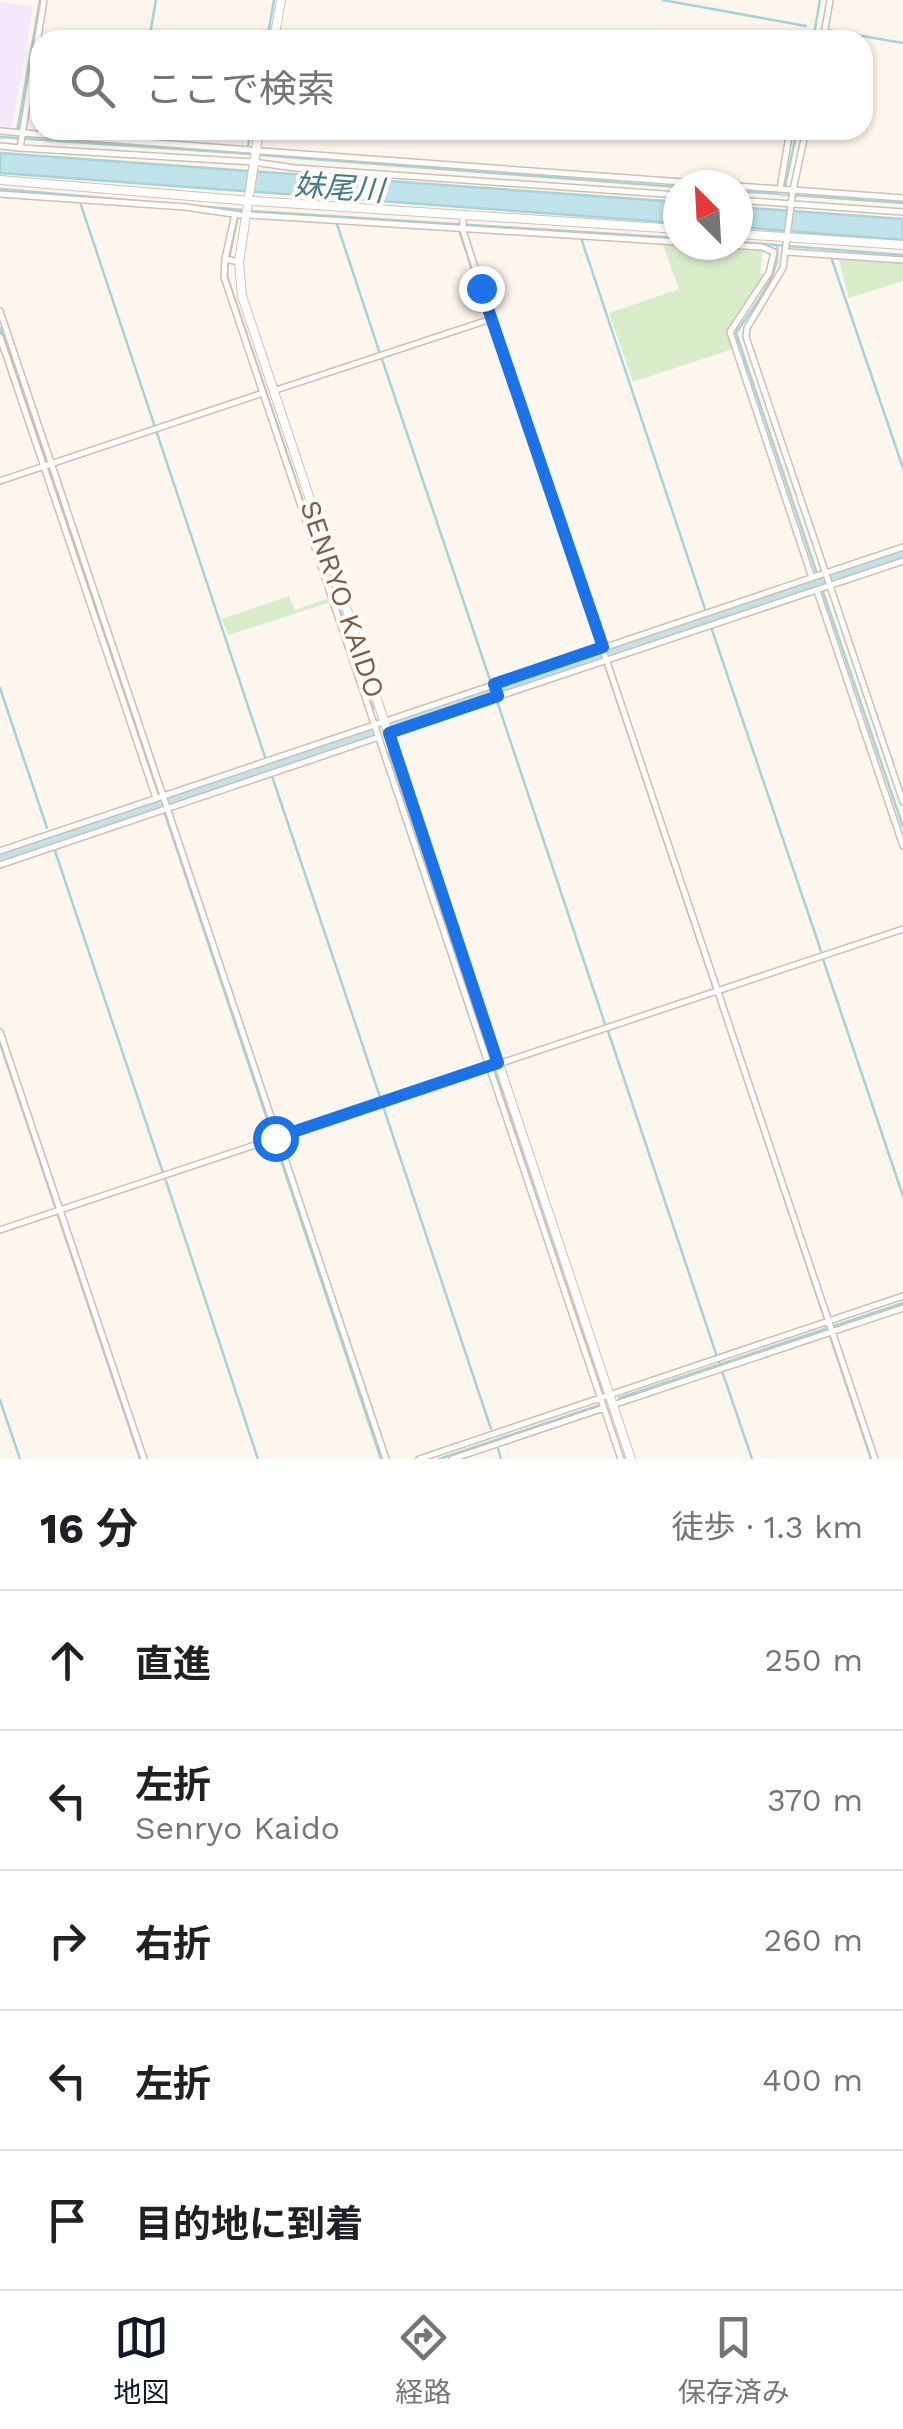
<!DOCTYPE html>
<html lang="ja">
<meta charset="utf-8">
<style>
body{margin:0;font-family:"Work Sans","Noto Sans JP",sans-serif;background:#f6f6f6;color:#202124}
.compass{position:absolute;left:663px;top:170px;width:90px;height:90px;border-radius:50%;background:#fff;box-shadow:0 2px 8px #0004;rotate:336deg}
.stop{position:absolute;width:30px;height:30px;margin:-22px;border:8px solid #1a73e8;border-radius:50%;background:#fff}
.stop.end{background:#1a73e8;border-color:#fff;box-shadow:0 2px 10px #0008}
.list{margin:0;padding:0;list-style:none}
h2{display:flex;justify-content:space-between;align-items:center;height:130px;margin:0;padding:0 40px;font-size:42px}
h2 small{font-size:32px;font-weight:400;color:#757577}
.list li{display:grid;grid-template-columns:65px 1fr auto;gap:30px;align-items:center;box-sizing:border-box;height:140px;padding:0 40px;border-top:2px solid #e0e0e0}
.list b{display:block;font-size:38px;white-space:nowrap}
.list p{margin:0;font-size:32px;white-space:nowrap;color:#757577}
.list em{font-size:32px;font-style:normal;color:#757577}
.icon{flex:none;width:55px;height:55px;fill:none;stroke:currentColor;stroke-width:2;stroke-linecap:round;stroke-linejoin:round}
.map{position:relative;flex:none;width:903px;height:1459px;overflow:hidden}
.search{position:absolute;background:#fff;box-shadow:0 2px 8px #0004;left:30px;right:30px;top:30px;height:110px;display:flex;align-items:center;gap:25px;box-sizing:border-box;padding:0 35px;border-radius:30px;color:#757577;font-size:38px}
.sheet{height:830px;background:#fff}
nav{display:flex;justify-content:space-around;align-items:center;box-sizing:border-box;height:140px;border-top:2px solid #e0e0e0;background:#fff;font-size:28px;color:#757577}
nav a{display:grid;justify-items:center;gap:5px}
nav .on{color:#111827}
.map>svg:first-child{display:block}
</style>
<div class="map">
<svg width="903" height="1459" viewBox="0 0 903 1459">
<rect width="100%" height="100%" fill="#fdf6ec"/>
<path fill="#f3e8fa" d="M0 2 33 7 12 128 8 130 0 129Z"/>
<path fill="#d8ecc9" d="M665 242 763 249 760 273 766 274 728 330 733 349 633 382 609 313 679 289 663 245Z
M838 257 903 262V281L849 298Z
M289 596 295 610 329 598 331 602 228 635 222 619Z"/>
<path fill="#bfe3e8" stroke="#a5d3da" stroke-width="2.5" d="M0 153 678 202V223L0 173Z
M738 207 903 219V240L738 227Z"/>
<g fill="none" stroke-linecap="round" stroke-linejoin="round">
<path stroke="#a5d3da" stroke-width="2.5" d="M663 0 806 26
M828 30 903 43
M149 40 156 0
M267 40 274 0
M813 40 820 0
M745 130 788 138
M17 132 40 0
M0 137 251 154
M248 146 251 130
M260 155 678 187
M785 187 797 130
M0 189 243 210
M738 191 903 203
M81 205 155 427
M250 211 678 238
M238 216 227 268 228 279 373 709
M337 224 380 354
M460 233 477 284
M581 238 705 609
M738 242 903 255
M777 245C782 275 752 308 736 333L816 571
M833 250 832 260 903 468
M0 328 158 791
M382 359 490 680
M157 433 265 757
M819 580 903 827
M708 618 821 951
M605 665 714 989
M0 688 47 828
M497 701 605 1024
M388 752 602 1392
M272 776 381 1100
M161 802 381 1459
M51 839 163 1173
M823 959 903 1196
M716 994 824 1317
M608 1031 716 1354
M0 1043 140 1459
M383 1106 491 1429
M165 1178 258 1459
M827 1327 871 1459
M719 1362 752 1459
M619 1398 903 1303
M0 1400 20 1459
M604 1400 624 1459
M498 1449 501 1459
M439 1459 600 1405"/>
<path stroke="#bfe3e8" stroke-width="6" d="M783 194V193"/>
<path stroke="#bfe3e8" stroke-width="11" d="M395 725 903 556
M0 860 368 735"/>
<g stroke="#d1beb0" stroke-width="8">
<path id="street" d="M823 40 830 0
M768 130 805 137
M806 130 793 190 783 268 747 328 746 337 903 802
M0 131 22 133
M22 133 251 150
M0 146 20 148 44 0
M20 148 253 162 295 168 678 195
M261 151 724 185
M738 186 903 198
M780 189 790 130
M0 194 185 207 240 215
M738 200 903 212
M250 215 678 242
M463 215V230L481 287 875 1459
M729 245 762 247 774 252 769 273 730 332 812 578
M787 252 903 260
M225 259 235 214
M239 262 225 259 224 277 621 1459
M0 311 386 1459
M0 337 156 798
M273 391 491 319
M0 481 263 393
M817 591 903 846
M389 733 903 561
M0 851 903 547
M0 865 379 737
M0 1032 144 1459
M0 1230 903 929
M613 1405 903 1308
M419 1459 903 1296
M452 1459 604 1408"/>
</g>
<g stroke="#d6c0b0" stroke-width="10">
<path id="secondary" d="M274 40 281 0
M259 130 239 262 242 296 631 1459
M0 180 239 200 678 229
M738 234 903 245"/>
</g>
<use href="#street" stroke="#fff" stroke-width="5"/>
<use href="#secondary" stroke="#fff" stroke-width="8"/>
</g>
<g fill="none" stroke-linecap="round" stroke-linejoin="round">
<path stroke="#1a73e8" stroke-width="12" d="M275 1138 498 1063 389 733 498 696 494 684 603 647 481 288"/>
</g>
<g text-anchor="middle" stroke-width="8" stroke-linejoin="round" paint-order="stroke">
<g font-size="28" fill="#7a5c4d" stroke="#fffaf3">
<text transform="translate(343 599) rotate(71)" y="10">SENRYO KAIDO</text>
</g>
<g font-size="30" font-style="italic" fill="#437c86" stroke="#fffaf3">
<text transform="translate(339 188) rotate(4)" y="10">妹尾川</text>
</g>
</g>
</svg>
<svg class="compass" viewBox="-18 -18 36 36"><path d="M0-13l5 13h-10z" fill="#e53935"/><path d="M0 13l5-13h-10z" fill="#757577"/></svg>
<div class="stop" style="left:275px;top:1138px"></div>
<div class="stop end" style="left:481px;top:288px"></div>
<div class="search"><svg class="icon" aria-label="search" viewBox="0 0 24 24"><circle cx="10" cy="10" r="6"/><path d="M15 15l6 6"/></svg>ここで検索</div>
</div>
<section class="sheet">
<h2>16 分<small>徒歩 · 1.3 km</small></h2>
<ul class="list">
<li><svg class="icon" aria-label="ahead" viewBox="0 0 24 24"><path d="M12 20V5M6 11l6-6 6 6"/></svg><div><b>直進</b></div><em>250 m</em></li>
<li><svg class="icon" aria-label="left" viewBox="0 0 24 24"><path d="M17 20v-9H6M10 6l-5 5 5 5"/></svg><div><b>左折</b><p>Senryo Kaido</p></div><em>370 m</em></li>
<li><svg class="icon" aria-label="right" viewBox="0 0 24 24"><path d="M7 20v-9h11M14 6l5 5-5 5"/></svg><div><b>右折</b></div><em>260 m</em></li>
<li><svg class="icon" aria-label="left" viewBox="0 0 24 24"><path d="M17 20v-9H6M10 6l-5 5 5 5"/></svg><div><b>左折</b></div><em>400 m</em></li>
<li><svg class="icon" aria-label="arrive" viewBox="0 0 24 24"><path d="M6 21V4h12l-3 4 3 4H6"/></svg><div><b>目的地に到着</b></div></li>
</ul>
</section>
<nav>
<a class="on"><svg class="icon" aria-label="map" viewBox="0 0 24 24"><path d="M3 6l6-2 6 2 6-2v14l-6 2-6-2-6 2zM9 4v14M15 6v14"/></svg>地図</a>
<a><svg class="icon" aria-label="directions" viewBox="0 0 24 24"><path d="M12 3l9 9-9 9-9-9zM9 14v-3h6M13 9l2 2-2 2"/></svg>経路</a>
<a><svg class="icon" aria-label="saved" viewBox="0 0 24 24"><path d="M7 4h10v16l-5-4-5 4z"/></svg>保存済み</a>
</nav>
